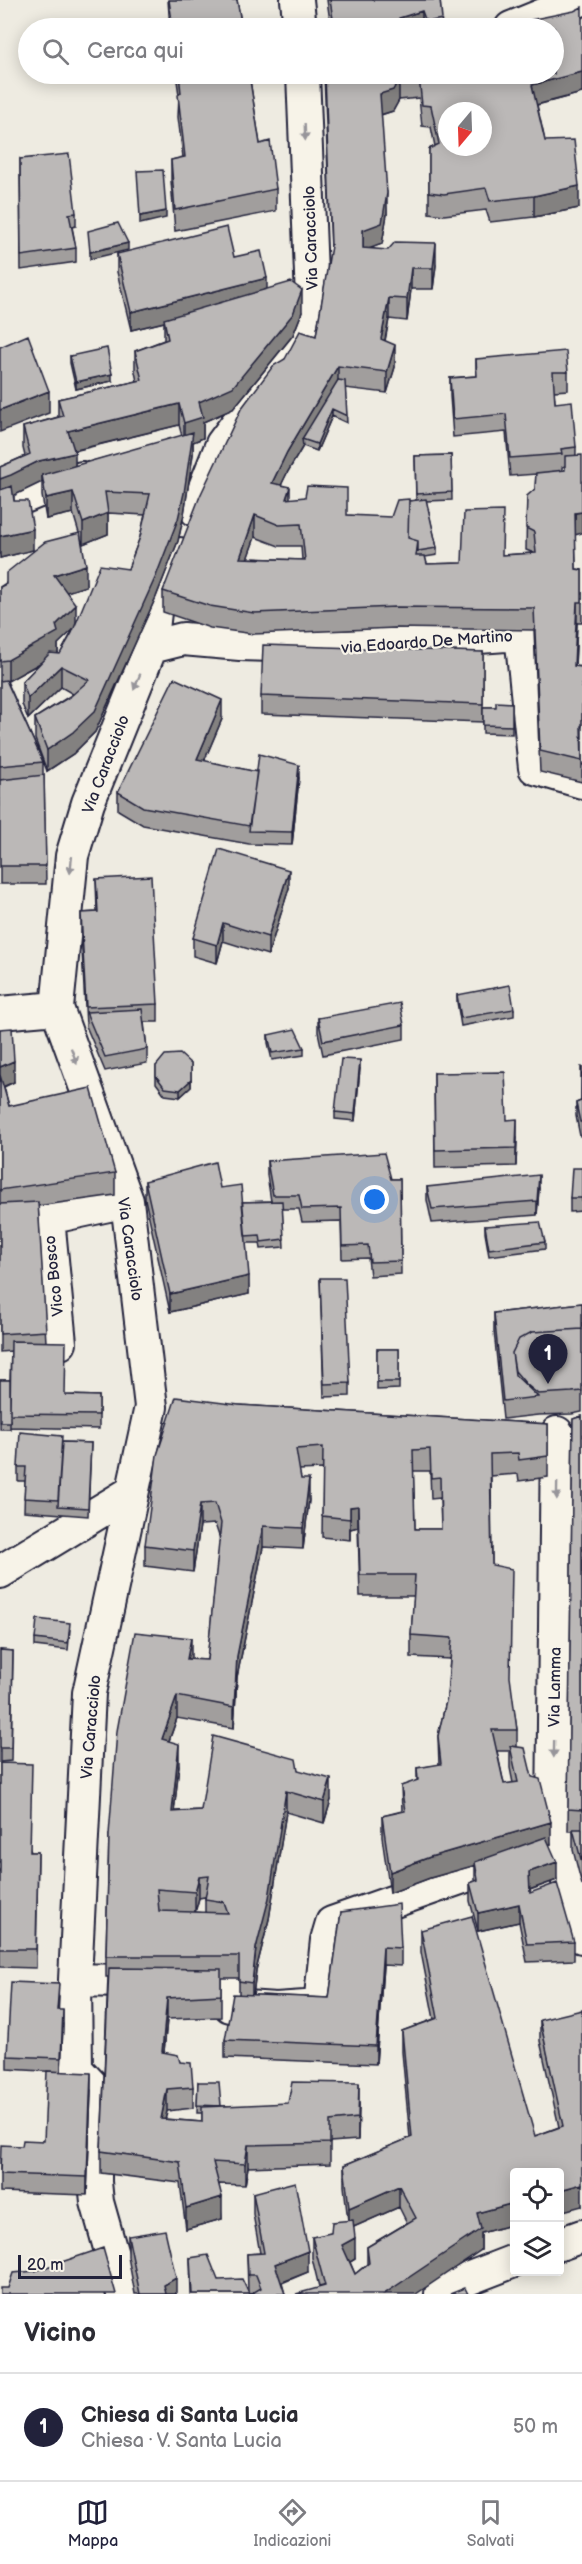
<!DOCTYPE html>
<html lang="it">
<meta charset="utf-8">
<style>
body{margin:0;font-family:"Balsamiq Sans",sans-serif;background:#f7f7f7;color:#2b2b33}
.controls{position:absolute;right:18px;bottom:18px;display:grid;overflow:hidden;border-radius:6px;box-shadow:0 3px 15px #0003}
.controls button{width:54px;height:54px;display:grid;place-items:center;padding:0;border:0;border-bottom:2px solid #e1e1e2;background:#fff;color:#2b2b33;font:30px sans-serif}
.compass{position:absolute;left:438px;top:102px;width:54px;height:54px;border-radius:50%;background:#fff;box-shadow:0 3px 15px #0003;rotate:199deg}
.scale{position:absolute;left:18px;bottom:15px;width:104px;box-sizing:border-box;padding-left:6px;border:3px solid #22223b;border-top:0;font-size:16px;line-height:21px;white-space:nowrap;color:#22223b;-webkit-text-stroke:4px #f7f3e8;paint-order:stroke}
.you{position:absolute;left:375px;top:1200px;width:21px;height:21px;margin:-15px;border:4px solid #fff;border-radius:50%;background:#1a73e8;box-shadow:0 0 0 9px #1a73e833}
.badge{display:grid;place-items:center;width:39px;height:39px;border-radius:50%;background:#22223b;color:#fff;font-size:20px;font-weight:700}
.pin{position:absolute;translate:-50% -50px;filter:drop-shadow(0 2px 3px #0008)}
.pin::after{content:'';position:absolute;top:32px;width:21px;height:18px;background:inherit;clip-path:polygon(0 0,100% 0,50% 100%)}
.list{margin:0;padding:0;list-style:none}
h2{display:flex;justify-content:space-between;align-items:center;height:78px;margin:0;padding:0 24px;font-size:26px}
h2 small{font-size:20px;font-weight:400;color:#7c7c81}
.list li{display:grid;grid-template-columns:39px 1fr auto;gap:18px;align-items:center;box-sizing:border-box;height:108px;padding:0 24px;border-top:2px solid #e1e1e2}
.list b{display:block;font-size:22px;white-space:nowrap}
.list p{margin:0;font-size:20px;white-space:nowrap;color:#7c7c81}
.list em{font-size:20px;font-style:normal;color:#7c7c81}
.icon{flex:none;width:33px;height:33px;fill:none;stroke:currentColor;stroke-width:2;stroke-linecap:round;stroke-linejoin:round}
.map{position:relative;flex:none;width:582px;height:2294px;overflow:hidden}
.search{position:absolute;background:#fff;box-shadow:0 3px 15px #0003;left:18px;right:18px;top:18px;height:66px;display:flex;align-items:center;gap:15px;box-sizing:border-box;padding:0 21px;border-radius:33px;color:#7c7c81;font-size:22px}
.sheet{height:186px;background:#fff}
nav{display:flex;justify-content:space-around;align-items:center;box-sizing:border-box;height:84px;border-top:2px solid #e1e1e2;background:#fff;font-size:16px;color:#7c7c81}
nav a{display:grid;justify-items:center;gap:3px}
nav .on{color:#22223b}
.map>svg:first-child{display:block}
</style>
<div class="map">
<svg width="582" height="2294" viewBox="0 0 582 2294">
<rect width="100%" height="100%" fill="#eeebe1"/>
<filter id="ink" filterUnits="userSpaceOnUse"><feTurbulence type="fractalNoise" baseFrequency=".0167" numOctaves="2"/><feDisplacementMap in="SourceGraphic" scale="12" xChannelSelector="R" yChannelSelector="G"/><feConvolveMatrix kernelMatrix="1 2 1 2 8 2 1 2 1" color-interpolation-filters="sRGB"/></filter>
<g filter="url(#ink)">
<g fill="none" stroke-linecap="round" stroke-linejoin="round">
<g stroke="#22223b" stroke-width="36">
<path id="street" d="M297 0 300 28
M511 28 580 0
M0 507 41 490 82 478
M196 510 222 444 306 331 312 299 303 74
M151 647 183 639 240 644 345 647 521 634 535 768 582 782
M0 1013 57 1008
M60 1343 48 1218 127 1201
M557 1433 553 1821 582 1937
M0 1572 132 1492
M75 1980 229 1983 230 2006 276 2009 320 2006 327 1940 332 1923 466 1876 560 1850
M560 2244 582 2236
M123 2294 97 2202 95 2182V2089L76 2069 75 1980 89 1693 151 1407 127 1201 57 1008 72 856 88 803 151 647 155 612 179 554
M441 2294 470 2278 514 2261"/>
</g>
<use href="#street" stroke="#f7f3e8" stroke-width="32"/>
</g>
<path fill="#a19e9d" stroke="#22223b" stroke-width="1.5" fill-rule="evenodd" d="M168 0H237L242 28H170Z
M327 0H440L442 28H331Z
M176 74H249L260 144 276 189V211L175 231 171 181V160L183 157 178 117 179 95Z
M324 74H554L582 93 537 105 545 141 579 208 534 217 490 222 486 210 444 215 429 213V149L435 146 431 127 422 126 419 98 399 100 393 111 381 115 387 214 382 244 370 248 436 265 433 289H411L407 321 389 319 385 341 395 367 387 393 345 388 347 423 332 416 317 451 303 446 287 473 281 485 290 499 347 515 409 520 416 500 415 456 451 455 452 500 426 501 437 548V555L425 557 427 564 462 563 502 555 534 553 526 550 527 496 535 489 536 474 510 476 506 432 453 437 450 396V378L476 376V359L568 372V390L554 391 555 403 576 447 575 534 576 569 582 570V623H577L575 666 582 667V782L540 772 534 630 395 628 254 634 210 628 163 612V591L285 359 316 336 331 249ZM565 466V470L562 471V467ZM255 537 279 546H301L302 560 247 558Z
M20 159 76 213V226L72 227 76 248V262L21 270Z
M117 254 234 257 267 289 302 312 293 335 233 409 203 422V438L193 442V454L184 514 178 541 156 597 95 732 73 754 47 771 35 739V718L73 694 61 687 28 719 22 704V682L41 663 7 681 43 762V775H44L46 884H0V587L79 533 73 513 46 519 42 496V482L39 483 14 495V501L33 550 0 558V467L25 456 23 448V427L58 417V399L137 381 135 372V351L164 340V322L131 330 117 272ZM179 425 182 436 75 466 74 451ZM108 513 145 515 140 537 128 569 76 624 66 592 86 586 82 540 83 544 108 534ZM74 628 60 654H57L58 653V644Z
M70 356 112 381 76 389 70 363Z
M483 652V722L261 714V696Z
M512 703V734L483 733V707H496Z
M222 719 204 761 257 772 299 778 292 845 249 844 143 825 118 810V792Z
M96 879 158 1004V1022H144L147 1049V1063L105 1071 86 1026 81 931V913L97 912Z
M289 888 268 955 223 941 217 963 193 956V938Z
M457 995 514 1009V1016L461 1026 457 1002Z
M318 1018 404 1025V1039L323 1055 318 1032Z
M0 1029 14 1082 4 1087 9 1106 115 1173V1195L38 1206 46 1342 65 1395 99 1396V1429L10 1427V1419V1429H0V1380H10L11 1351 0 1352Z
M268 1035 304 1048V1055L272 1060 268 1043Z
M191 1064V1087L180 1097 165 1095 156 1083V1066Z
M582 1067V1136H580L576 1116V1103L581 1101Z
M360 1068 355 1121 335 1119V1112Z
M434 1073 507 1120 517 1138 516 1166 435 1168Z
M267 1161 391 1179H400L401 1274 370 1276 368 1258 342 1259 341 1221 302 1222 299 1209H282L284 1247 261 1249 260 1243H246L249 1294 170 1312 145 1199V1181L220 1188 242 1202 271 1201 267 1175Z
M582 1168V1211L570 1212V1198Z
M427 1187 539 1188 537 1215 432 1223 427 1200Z
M485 1226 545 1242V1249L489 1256 485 1233Z
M320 1278 350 1383V1396L324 1397Z
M582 1303V1412L572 1414 538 1415 503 1419 494 1331V1313Z
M377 1349H399V1389L377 1390Z
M239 1405 548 1424V1477L519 1481 518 1474 491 1476 492 1565 517 1730V1747L532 1777 551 1844H549L557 1880 530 1890V1893L574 1942V1960L527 1962 519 1922 478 1931 470 1901V1883L475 1881V1865L430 1878 390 1893 382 1837V1816L402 1811 401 1786 417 1781V1768L439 1765 438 1736 447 1697 450 1659 411 1657V1635L414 1596H360L358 1527 350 1529V1540L322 1537 323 1469 299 1470 301 1479 309 1500 303 1549 263 1547 237 1677 234 1728 177 1718 169 1741 179 1765 174 1811 201 1810 298 1770 331 1800 324 1823 286 1812 269 1919 256 1970 253 1995 329 1998 341 1912 401 1948V1966L383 1965 376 2064 225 2058V2040L239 1994V1978H221V2017L167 2019 164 2052 180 2062 193 2087V2108L167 2111 165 2119 202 2122V2113H197L198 2082 221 2106 359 2104 358 2140 330 2142V2164L248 2167 245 2185 219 2184 222 2219 186 2229 180 2183 101 2173V2151L108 1977H106V1956L109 1835 191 1659 207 1660 220 1539 215 1524 200 1525 193 1572 145 1566V1545ZM413 1471H430L431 1499 440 1498 441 1529H415ZM497 1751H510V1768L513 1783 504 1784ZM205 1897V1913L195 1912 199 1898Z
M582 1416V1885L573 1850V1831H568L573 1419Z
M62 1442 91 1443 88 1516 24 1511 25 1481H18V1467Z
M70 1630 68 1650 35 1646V1639Z
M0 1650 13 1651 11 1761 0 1762Z
M0 1763 31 1852H38L36 1968 0 1967Z
M421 1930 535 2136 559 2127 540 2041V2020L582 2206 514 2172V2224L481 2233V2250L319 2287 312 2258V2237L331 2233 348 2221 344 2186V2165L410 2138 402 2052V2031L434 2019 421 1952ZM399 2207 407 2223 367 2247V2264L355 2274 350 2262 355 2259 353 2227Z
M59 1998 58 2010 63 2024 61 2072 7 2069V2056Z
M91 2091 87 2195 0 2192V2158L22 2146 44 2141Z
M253 2193 308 2272 282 2283 285 2294H191L190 2258 218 2280 248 2292 247 2254 260 2253 253 2214Z
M128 2236 176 2294H135L128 2257Z"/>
<path fill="#838180" stroke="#22223b" stroke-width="1.5" d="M422 11V28H399V18Z
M582 72V93L532 106V85Z
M399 79V100L393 111 380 115V94Z
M579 186V208L534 217V196Z
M387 193V214L382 244 363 251V230Z
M166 211V218L140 224V216Z
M128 243V250L90 259V252Z
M436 243V265L433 289V268Z
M411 268V289L407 321V299Z
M267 278V297L131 330V312Z
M302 290V312L293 335 233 409 203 422V438L193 442V454L184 514 178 541 156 597 95 732 73 754 47 771V750L73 732 184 445V423L199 402Z
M389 298V319L381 360V339Z
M395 345V367L387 393V372Z
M338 366V387L302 439 303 446 287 473 272 504V483L287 452Z
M112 374V381L76 389V382Z
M49 391V413L0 432V410Z
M179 404V425L68 452V431Z
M332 409V416L317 451V444Z
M75 453V474L42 475V482L11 497 0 500V479L39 461Z
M290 487V509L286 499Z
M73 492V513L46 519V498Z
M582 512V533L575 535V513Z
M108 513V534L83 544V523Z
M255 515V537L240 579V558Z
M33 529V550L0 558V536Z
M86 565V586L54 596V575Z
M577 602V623L574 687V666Z
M76 605V627L58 644V653L8 681V660L56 625Z
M61 666V687L28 719V698Z
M222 700V719L197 778V759Z
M299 765V778L292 845V832Z
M289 870V888L268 955V937Z
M223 923V941L217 963V945Z
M360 1060V1068L355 1121V1114Z
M14 1061V1082L0 1088V1067Z
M191 1080V1087L180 1097V1090Z
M517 1119V1138L516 1166V1148Z
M539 1175V1188L537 1215V1201Z
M249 1276V1294L170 1312V1294Z
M309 1479V1500L303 1549V1528Z
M200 1504V1525L193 1572V1551Z
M358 1506V1527L350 1529V1540V1507Z
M263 1526V1547L237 1677 234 1728V1707L237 1656Z
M191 1638V1659H187Z
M177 1696V1718L162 1760V1739Z
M179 1744V1765L172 1833V1812Z
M331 1779V1800L324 1823V1802Z
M286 1791V1812L269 1919 256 1970 252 2005V1983L256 1948Z
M551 1822V1844L430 1878 390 1893V1872L430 1857Z
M557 1862V1880L529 1890V1872Z
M199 1877V1898L195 1913V1892Z
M519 1904V1922L478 1931V1913Z
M383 1947V1965L376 2064V2046Z
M167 1998V2019L162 2073V2052Z
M63 2010V2024L61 2072V2058Z
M91 2073V2091L87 2195V2177Z
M359 2083V2104L358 2140V2118Z
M167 2089V2111L161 2140V2119Z
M248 2145V2167L245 2185V2164Z
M582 2184V2206L560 2212V2190Z
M399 2186V2207L349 2229V2208Z
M222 2197V2219L186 2229V2208Z
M514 2203V2224L481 2233V2250L416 2294H384L477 2213Z
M355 2238V2259L342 2267V2245Z
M308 2251V2272L275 2285V2264Z
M176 2278V2294H164V2285Z"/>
<path fill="#bbb8b7" stroke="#22223b" stroke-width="1.5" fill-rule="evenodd" d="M169 0H237L242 28H173Z
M330 0H440L442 19 426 22 422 11 399 18V28H347L334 25Z
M582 7V72L532 85 545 141 574 140 579 186 534 196 490 201 486 188 444 194 429 192V149L439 144 431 106 422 105 419 77 399 79 393 90 380 94 387 193 382 223 363 230V248L388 250 395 242 436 243 433 268H411L407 299 389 298 381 339 395 345 387 372 338 366 287 452 272 483 290 487 286 499 305 497 307 486 347 488V515L391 517 397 500 409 499 408 538 418 541 416 556H425L427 564 462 563 464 512 503 511 502 555 536 553 534 532 526 528 527 496 535 489 536 473 565 470V456L582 455V512L575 513 576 569 582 570V602H577L574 666 582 667V726H581L582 761 540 751 534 608 395 607 254 613 210 606 163 591 200 496 241 409 273 366 285 359 300 331 316 336 331 246 325 74H554V28H490L574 11ZM447 111H483V147H447ZM255 515 279 525 301 524 305 560 240 558Z
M179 74H249L260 144 270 141 276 189 175 210 171 160 185 157 178 95 181 93Z
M69 154 76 213 69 214 76 248 21 256 20 159Z
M163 170 166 211 140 216 137 171Z
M118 223 128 243 90 252 88 231Z
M227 227 234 257 261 251 267 278 131 312 117 254Z
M291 282 302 290 293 314 233 387 199 402 203 417 184 423 179 404 68 431 75 453 39 461 11 475 0 479V467L30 454 23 427 63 416 58 399 142 380 135 351 168 339 164 319Z
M28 335 49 391 0 410V347Z
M107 348 112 374 76 382 70 356Z
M566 351 568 372H553L555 403 572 401 576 447 561 449 562 454 510 458 506 414 453 419 450 378 477 376 476 359Z
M338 380 345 381 347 416 332 409 317 444 302 439Z
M193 432 184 493 178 519 156 576 95 711 73 732 47 750 35 718 71 696 89 680 61 666 28 698 22 682 50 653 60 654 72 633 100 565 128 569 140 537 150 494 105 492 108 513 83 523 73 492 46 498 42 475Z
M451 455 452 492 416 494 415 456Z
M12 486 14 501H28L33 529 0 536V490Z
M426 499 437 548 418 551V541L408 538 409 501Z
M80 533 86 565 54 575 76 605 56 625 58 632 8 660 0 661V587L6 584V573L45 542Z
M263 645 483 652V704L261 696Z
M174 678 222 700 197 759 257 772 249 826 143 807 118 792Z
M6 680 43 762 0 766V681Z
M496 702 512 703V726L483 725V707H496Z
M259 754 299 765 292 832 249 831Z
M44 775 46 866H0V780Z
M219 849 289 870 268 937 223 923 217 945 193 938Z
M151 876 158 1004 86 1007 81 913 98 912 96 879Z
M510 985 514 1009 461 1018 457 995Z
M400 1003 404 1025 323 1041 318 1018Z
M142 1009 147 1049 105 1057 86 1012Z
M12 1028 14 1061 0 1067V1029Z
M295 1029 304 1048 272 1053 268 1035Z
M180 1054 191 1064V1080L180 1090 165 1088 156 1076V1066L165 1055Z
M341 1059 360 1060 355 1114 335 1112Z
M581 1067H582V1122H580L576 1103 581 1101Z
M505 1072 507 1120 517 1119 516 1148 435 1150 434 1073Z
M0 1075 9 1106 91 1088 115 1173 0 1190Z
M384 1153 391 1179H400L401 1261 370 1262 368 1245 342 1246 341 1208 302 1209 299 1195H273L267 1161Z
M215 1162 220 1188 241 1185 249 1276 170 1294 145 1181Z
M572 1168H582V1198H570Z
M539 1175 537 1201 432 1209 427 1187Z
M282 1201 284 1239 261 1242 260 1235 245 1236 242 1202Z
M38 1202 46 1331 0 1334V1204Z
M540 1222 545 1242 489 1249 485 1226Z
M320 1278H345L350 1383 324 1384Z
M582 1303V1329L532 1332 519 1339 512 1353 515 1375 538 1397 503 1401 494 1313Z
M582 1329V1391L572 1392 538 1394 526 1384 515 1371 512 1353 519 1339 532 1332Z
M11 1341 66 1342 65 1395 99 1396V1415L10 1414Z
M377 1349H399V1382H377Z
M0 1380H10V1422H0Z
M176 1397 239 1405 548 1424V1456L519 1460 518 1453 490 1454 492 1565 512 1569 510 1677 517 1730H492L504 1784 518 1782 510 1746 525 1748 532 1777 540 1779 551 1822 430 1857 390 1872 382 1816 405 1811 401 1786 418 1780 417 1768 441 1764 438 1736 447 1697 452 1638 411 1635 415 1575H360L358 1506 350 1507V1519L322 1516 323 1447 296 1449 301 1479H309L303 1528 263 1526 237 1656 234 1707 177 1696 162 1739 179 1744 172 1812 201 1810 213 1736 296 1759 298 1770 331 1779 324 1802 286 1791 269 1898 256 1948 252 1983 239 1981V1956H106L109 1835 117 1731 135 1632 191 1638 187 1659 207 1660 221 1523 215 1503 200 1504 193 1551 145 1545 157 1455ZM430 1449 431 1478 440 1477 441 1529H415L413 1450ZM209 1876 205 1899 224 1902 228 1913 159 1911 157 1889 195 1892 199 1877Z
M582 1416V1810L568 1809 573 1419Z
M20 1432 62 1436 58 1500 24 1498 26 1467H18Z
M62 1442 91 1443 88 1508 58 1506Z
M37 1619 70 1623 68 1643 35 1639Z
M0 1650 13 1651 11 1748H0Z
M0 1763 32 1764 30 1852H38L36 1949H0Z
M573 1829H582V1863Z
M546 1837 557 1862 529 1872 530 1893 557 1883 574 1942 527 1944 519 1904 478 1913 470 1883 478 1880 475 1862Z
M399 1904 401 1948 383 1947 376 2046 225 2040 233 1994 329 1998 341 1912Z
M472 1916 535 2136 563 2126 540 2020 582 2010V2184L560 2190V2172H514V2203L477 2213 481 2229 384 2294H296L325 2286 312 2237 331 2233 332 2222 353 2220 355 2238 342 2245 355 2274 369 2263 367 2247 416 2218 399 2186 349 2208 344 2165 412 2137 402 2031 438 2018 421 1930Z
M109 1968 221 1969V1995L167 1998 162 2052 178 2055 180 2062 191 2063 193 2087 167 2089 161 2119 202 2122V2107L288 2103 292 2082 359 2083 358 2118 330 2121V2143L248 2145 245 2164 213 2162 222 2197 186 2208 180 2162 101 2151Z
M11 1982 59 1984 57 2010H63L61 2058 7 2056Z
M47 2071 91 2073 87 2177 0 2174 1 2145 22 2146 23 2140 44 2141Z
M198 2082H219L221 2106 197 2105Z
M295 2182 308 2251 275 2264 285 2294H251L261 2288 256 2275H248L247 2254 264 2253 253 2193Z
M165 2230 176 2278 164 2285 166 2294H140L128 2236Z
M103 2248 116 2294H0V2288H8L13 2273 35 2271Z
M208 2255 218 2280 242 2279 249 2294H192L190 2258Z
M465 2288 468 2294H450Z"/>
<defs><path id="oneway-solid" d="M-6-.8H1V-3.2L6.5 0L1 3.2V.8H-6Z" transform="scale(1.5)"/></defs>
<g fill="#97959a">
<use href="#oneway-solid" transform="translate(305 132) rotate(88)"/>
<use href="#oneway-solid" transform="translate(137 682) rotate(112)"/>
<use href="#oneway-solid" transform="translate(71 865) rotate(96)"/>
<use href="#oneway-solid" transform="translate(74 1056) rotate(70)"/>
<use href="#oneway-solid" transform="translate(557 1491) rotate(91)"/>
<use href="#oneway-solid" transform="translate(554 1749) rotate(91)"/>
</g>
</g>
<g text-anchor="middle" stroke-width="4.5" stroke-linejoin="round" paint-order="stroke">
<g font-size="16" fill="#22223b" stroke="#f7f3e8">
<text transform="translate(310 238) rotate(-92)" y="6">Via Caracciolo</text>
<text transform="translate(427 641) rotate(-4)" y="6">via Edoardo De Martino</text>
<text transform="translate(105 764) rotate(-69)" y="6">Via Caracciolo</text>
<text transform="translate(131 1249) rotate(82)" y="6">Via Caracciolo</text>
<text transform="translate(53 1276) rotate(-96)" y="6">Vico Bosco</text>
<text transform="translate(554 1687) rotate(-89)" y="6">Via Lamma</text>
<text transform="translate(90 1727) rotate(-85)" y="6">Via Caracciolo</text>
</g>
</g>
</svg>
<div class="controls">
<button><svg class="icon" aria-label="locate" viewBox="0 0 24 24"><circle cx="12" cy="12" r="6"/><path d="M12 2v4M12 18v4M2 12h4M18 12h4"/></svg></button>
<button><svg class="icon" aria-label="layers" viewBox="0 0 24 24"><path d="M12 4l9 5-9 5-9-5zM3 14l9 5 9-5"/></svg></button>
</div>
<svg class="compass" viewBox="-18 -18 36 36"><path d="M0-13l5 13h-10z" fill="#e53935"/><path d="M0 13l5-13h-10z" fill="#7c7c81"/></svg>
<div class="scale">20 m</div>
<div class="you"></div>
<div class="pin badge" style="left:548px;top:1384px">1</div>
<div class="search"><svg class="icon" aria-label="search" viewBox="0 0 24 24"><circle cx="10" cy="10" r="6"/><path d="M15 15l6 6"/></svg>Cerca qui</div>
</div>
<section class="sheet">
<h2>Vicino<small></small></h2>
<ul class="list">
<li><span class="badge">1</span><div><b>Chiesa di Santa Lucia</b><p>Chiesa · V. Santa Lucia</p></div><em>50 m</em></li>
</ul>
</section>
<nav>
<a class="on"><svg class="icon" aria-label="map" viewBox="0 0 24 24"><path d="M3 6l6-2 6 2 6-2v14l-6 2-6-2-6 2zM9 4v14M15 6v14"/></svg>Mappa</a>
<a><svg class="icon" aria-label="directions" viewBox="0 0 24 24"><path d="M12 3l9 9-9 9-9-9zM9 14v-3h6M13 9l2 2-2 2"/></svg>Indicazioni</a>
<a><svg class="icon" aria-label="saved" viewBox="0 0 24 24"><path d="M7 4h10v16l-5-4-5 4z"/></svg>Salvati</a>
</nav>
